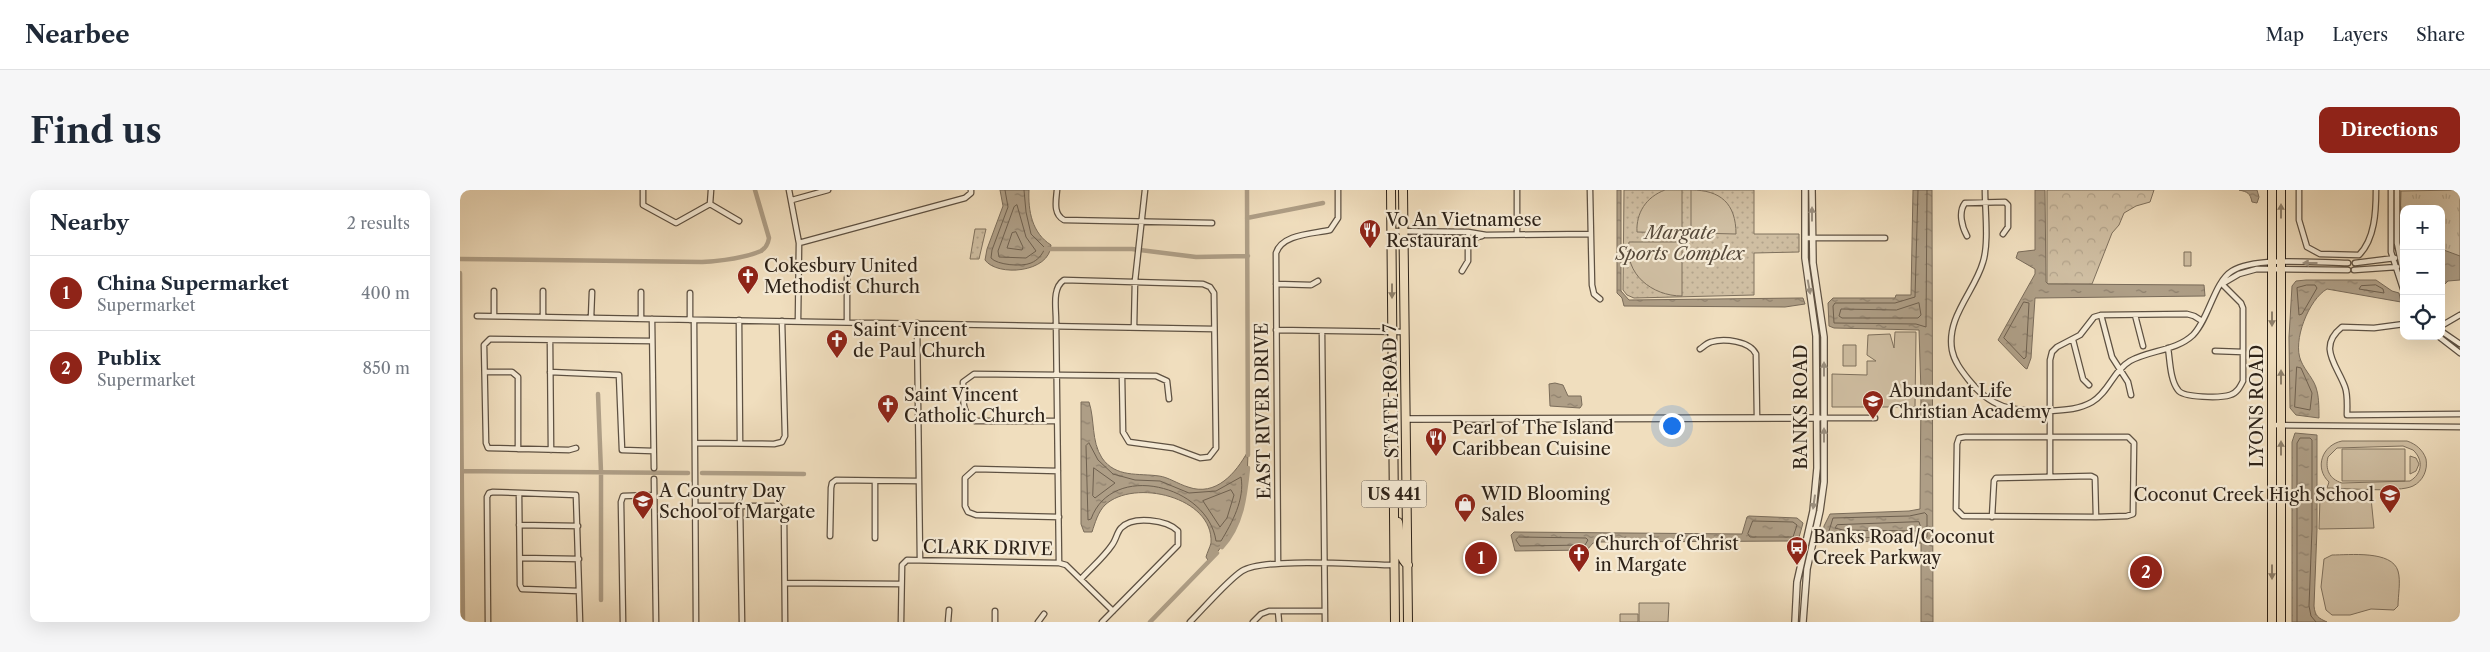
<!DOCTYPE html>
<meta charset="utf-8">
<style>
body{margin:0;font-family:"Libre Caslon Text",serif;background:#f6f6f7;color:#1f2937}
.controls{position:absolute;right:15px;top:15px;display:grid;overflow:hidden;border-radius:10px;box-shadow:0 5px 20px #0002}
.controls button{width:45px;height:45px;display:grid;place-items:center;padding:0;border:0;border-bottom:1px solid #e0e1e3;background:#fff;color:#1f2937;font:25px sans-serif}
.you{position:absolute;left:1211px;top:235px;width:18px;height:18px;margin:-12px;border:4px solid #fff;border-radius:50%;background:#1a73e8;box-shadow:0 0 0 8px #1a73e833}
.badge{display:grid;place-items:center;width:32px;height:32px;border-radius:50%;background:#8f2418;color:#fff;font-size:16px;font-weight:700}
.pin{position:absolute;translate:-50% -50%;border:2px solid #fff;box-shadow:0 1px 5px #0006}
.list{margin:0;padding:0;list-style:none}
h2{display:flex;justify-content:space-between;align-items:center;height:65px;margin:0;padding:0 20px;font-size:21px}
h2 small{font-size:16px;font-weight:400;color:#747a83}
.list li{display:grid;grid-template-columns:32px 1fr auto;gap:15px;align-items:center;box-sizing:border-box;height:75px;padding:0 20px;border-top:1px solid #e0e1e3}
.list b{display:block;font-size:19px;white-space:nowrap}
.list p{margin:0;font-size:16px;white-space:nowrap;color:#747a83}
.list em{font-size:16px;font-style:normal;color:#747a83}
.icon{flex:none;width:28px;height:28px;fill:none;stroke:currentColor;stroke-width:2;stroke-linecap:round;stroke-linejoin:round}
.map{position:relative;flex:none;width:2000px;height:432px;overflow:hidden;border-radius:10px}
header{display:flex;align-items:center;gap:30px;box-sizing:border-box;height:70px;padding:0 25px;background:#fff;border-bottom:1px solid #e0e1e3}
header strong{font-size:24px}
nav{display:flex;gap:28px;margin-inline-start:auto;font-size:18px}
.intro{display:flex;align-items:center;justify-content:space-between;box-sizing:border-box;height:120px;padding:0 30px}
h1{margin:0;font-size:35px}
.button{padding:12px 22px;border-radius:10px;background:#8f2418;color:#fff;font-size:18px;font-weight:700}
main{display:flex;gap:30px;padding:0 30px}
aside{flex:1;background:#fff;border-radius:10px;box-shadow:0 5px 20px #0002}
.map>svg:first-child{display:block}
</style>
<header>
<strong>Nearbee</strong>
<nav><a>Map</a><a>Layers</a><a>Share</a></nav>
</header>
<div class="intro"><h1>Find us</h1><a class="button">Directions</a></div>
<main>
<aside>
<h2>Nearby<small>2 results</small></h2>
<ul class="list">
<li><span class="badge">1</span><div><b>China Supermarket</b><p>Supermarket</p></div><em>400 m</em></li>
<li><span class="badge">2</span><div><b>Publix</b><p>Supermarket</p></div><em>850 m</em></li>
</ul>
</aside>
<div class="map">
<svg width="2000" height="432" viewBox="0 0 2000 432">
<defs>
<pattern id="grass-tufts" width="24" height="20" patternUnits="userSpaceOnUse" patternTransform="scale(1.25)"><rect width="24" height="20" fill="#cfbea2"/><path d="M3 7l-1-3M5 7V3M7 7l1-3M15 17l-1-3M17 17v-4M19 17l1-3" fill="none" stroke="#b2a38b"/></pattern>
<pattern id="forest-crowns" width="20" height="18" patternUnits="userSpaceOnUse" patternTransform="scale(1.25)"><rect width="20" height="18" fill="#cfbea2"/><path d="M2 6a3 3 0 1 1 6 0M12 15a3 3 0 1 1 6 0" fill="none" stroke="#b2a38b"/></pattern>
<pattern id="park-dots" width="8" height="8" patternUnits="userSpaceOnUse" patternTransform="scale(1.25)"><rect width="8" height="8" fill="#cfbea2"/><path d="M2 2h.1M6 6h.1" fill="none" stroke="#b2a38b" stroke-width="1.8" stroke-linecap="round"/></pattern>
<pattern id="water-ripples" width="26" height="14" patternUnits="userSpaceOnUse" patternTransform="scale(1.25)"><rect width="26" height="14" fill="#ae9e86"/><path d="M2 4q2-2 4 0t4 0M15 11q2-2 4 0t4 0" fill="none" stroke="#8e806d"/></pattern>
</defs>
<rect width="100%" height="100%" fill="#f0debe"/>
<filter id="stains"><feTurbulence type="fractalNoise" baseFrequency=".004" numOctaves="4"/><feColorMatrix values="0 0 0 0 .2 0 0 0 0 .09 0 0 0 0 .02 0 0 0 .5 -.17"/></filter>
<radialGradient id="worn" r=".72"><stop offset=".6" stop-color="#630" stop-opacity="0"/><stop offset="1" stop-color="#630" stop-opacity=".3"/></radialGradient>
<path fill="url(#grass-tufts)" stroke="#7e705d" d="M2000 0V82L1981 87V19H1944V70L1940 39 1941 1Z"/>
<path fill="url(#forest-crowns)" stroke="#7e705d" d="M1587 0H1694L1690 12 1676 16 1664 23 1659 35 1652 43 1632 94H1587Z"/>
<path fill="url(#park-dots)" stroke="#7e705d" d="M1164 0H1294V44H1339V62L1294 63V105L1174 108 1167 105 1163 100Z
M515 39H526L519 69H510Z"/>
<path fill="#cfbea2" stroke="#7e705d" fill-rule="evenodd" d="M1205 0H1222V40L1218 43 1177 42C1176 23 1186 7 1205 0Z
M1231 0C1260 0 1276 13 1276 44L1235 43 1231 40Z
M1169 52H1217L1222 56V106C1192 106 1164 84 1169 52Z
M1724 62H1731V76H1724Z
M1435 142H1456L1455 217H1372V184L1407 185V171H1416L1407 165 1408 145 1430 144 1434 158Z
M1383 155H1396V176H1383Z
M1947 251C1956 254 1963 260 1966 269 1968 280 1963 291 1953 296 1939 303 1885 298 1867 298L1869 292C1854 278 1862 255 1882 251ZM1943 256 1953 260C1964 270 1962 284 1950 291L1882 293C1869 289 1865 279 1868 267L1877 258Z
M1882 259H1945V291H1882Z
M1950 266 1956 268 1959 274 1956 281 1950 284Z
M1860 308H1911L1914 338 1859 339Z
M1872 365C1889 365 1932 360 1938 381 1941 391 1938 406 1938 416L1934 420 1911 419 1890 425H1872L1866 420 1861 397 1864 369Z
M1179 413H1209L1208 432H1179Z
M1160 424H1178V432H1160Z"/>
<path fill="url(#water-ripples)" stroke="#7a6c5a" d="M540 0H569C568 21 572 43 591 55 590 83 537 87 525 70L527 59 543 16Z
M1157 0H1161V101L1169 110 1341 108H1343L1345 114 1325 117 1164 116 1162 108 1157 103Z
M1453 0H1472L1473 432H1461V353L1383 351 1362 348 1364 336 1370 324 1449 321 1460 319 1461 202 1459 140 1374 138 1369 136 1368 113 1373 108H1435L1436 105H1451Z
M1575 0H1585L1586 92 1588 94 1744 95 1745 106 1575 108 1571 168 1567 179 1565 178 1538 150 1575 84V79L1556 68 1558 62 1575 60Z
M1779 0H1797L1799 7 1797 13 1792 12C1790 3 1788 2 1779 0Z
M1981 59 2000 66V90L1988 91 1981 98Z
M1846 90H1916L1932 101 1939 103 1941 112 1867 99C1849 109 1832 151 1841 171 1845 181 1855 190 1857 201 1859 208 1859 221 1859 228L1836 225 1830 218 1829 147 1832 96 1836 91Z
M1095 193 1103 195 1108 206H1121L1122 215 1120 218 1090 216 1089 194Z
M621 212H629C635 230 631 251 642 268 656 288 678 283 699 286 708 287 718 294 728 297 756 307 776 283 788 261 787 311 782 334 749 372L746 367C747 363 750 357 751 353 754 307 674 288 645 315 638 322 635 333 632 342H624L621 334Z
M1835 243 1857 245V339L1854 416C1855 426 1858 428 1867 432H1832V252Z
M1289 326 1337 328 1343 333 1338 351 1140 352 1133 353 1127 360 1055 361 1051 345 1054 342 1282 344 1287 327Z"/>
<g fill="none" stroke-linecap="round" stroke-linejoin="round">
<path stroke="#6e604f" stroke-width="1" d="M545 0 548 17 532 60 531 68C537 75 562 77 571 73 578 70 582 65 585 58L571 44 566 22 564 0
M1458 0 1455 107 1435 113H1375L1373 116 1374 133 1456 134 1466 137 1467 0
M557 15 566 47 576 61 566 68 539 67 538 61 554 17Z
M556 42 563 57 562 60 547 58 552 43Z
M1847 95H1855L1857 98 1842 124 1839 125 1837 98Z
M1916 95 1923 99 1924 103 1899 99 1901 96Z
M1564 112 1569 113 1566 167 1564 169 1544 148Z
M1459 113 1461 125 1458 128H1382L1379 126 1381 119 1436 120Z
M1837 177 1841 178 1852 203 1850 220 1835 217Z
M629 253 638 270 653 284 675 290 700 291 729 303 756 301 781 287C785 309 772 333 761 351H756C748 295 652 271 631 329L628 330 626 256Z
M634 278 655 293 635 308 633 306Z
M771 300 774 305 767 328 760 337 743 311Z
M1465 323 1467 325V347L1465 349C1443 341 1383 354 1368 344L1373 328 1449 326Z
M1293 331 1333 332 1337 335 1333 347H1290L1288 344Z
M1459 332 1461 338 1459 341 1383 340 1375 338 1377 335Z
M1059 347 1126 348 1128 350 1125 355 1060 356 1056 350Z
M1837 432V253L1840 248H1850L1852 250V339L1849 416 1851 426 1856 432"/>
<path stroke="#ae9e86" stroke-width="4.5" d="M787 0 788 265
M787 28 863 13
M585 59H672L736 67 788 66
M0 69 242 72C260 71 284 68 301 61 306 58 308 54 309 48L295 0
M0 83 3 432
M138 204 141 282V410
M1 281 228 283
M242 283 344 284
M762 357C782 335 785 307 788 278
M690 432 757 363"/>
<g stroke="#5e5142" stroke-width="7">
<path id="minor" d="M183 0V15L216 33 250 14 251 0
M329 0 339 53 338 131
M597 0C596 11 593 24 604 30L752 33
M1057 0V44
M1130 0 1132 95 1134 104 1140 109
M1525 0C1525 21 1529 53 1523 72 1515 101 1486 127 1492 160 1494 171 1501 180 1508 189 1531 219 1552 221 1588 221 1603 220 1618 220 1632 212 1649 202 1653 181 1670 171 1690 160 1716 161 1733 145 1749 129 1754 92 1772 81 1796 66 1859 73 1888 73
M1839 0V30L1847 57 1860 64 1899 65C1915 49 1916 21 1916 0
M1931 0V62L1944 102
M1937 0V53L1944 86
M332 10 368 0
M250 14 279 31
M931 41 1008 42 1026 45 1131 44
M1507 46C1502 37 1498 22 1505 13L1545 12 1548 15V37L1543 44
M931 47 1008 49 1022 46
M1345 48H1425
M339 53 505 8 511 3V0
M1895 73 1935 68
M1894 80 1937 77
M1002 81 1008 71V46
M816 94 851 95 858 91
M1762 94 1779 84 1797 79 1888 80
M1641 125 1652 167 1668 192 1671 205
M1675 125 1683 156
M17 126 754 139
M34 126V101
M83 127V101
M131 128 132 102
M181 129V102
M192 129 194 278
M230 130V103
M234 130 236 432
M279 130 280 253
M387 132V88
M457 133 460 370
M1944 134 1914 138 1882 137C1857 157 1877 175 1885 197 1888 205 1887 216 1887 225L2000 224
M1981 136 2000 125
M674 137 675 91 685 0
M816 140 945 142
M862 141 865 432
M1981 141 2000 154
M1978 146 2000 163
M90 150 91 260
M1613 150 1623 189 1629 195
M1708 158C1710 170 1710 190 1718 200 1723 208 1761 208 1770 205 1777 203 1780 197 1783 191V118L1781 113 1762 94
M1240 159C1243 157 1247 153 1251 152 1264 148 1290 151 1296 164L1297 228
M1755 161 1783 162
M25 182H52L58 187V259
M90 182 159 185 162 260 193 261
M1364 228H1415
M597 231H515C500 222 504 208 503 192L514 184 696 186 707 191 709 209
M1812 235 2000 237
M1505 247H1668L1674 253 1673 324 1667 326 1636 327 1503 326 1496 319 1497 254 1499 248Z
M235 253 314 254 322 252 325 246 322 131
M116 258 109 260 28 258 26 253 24 155 30 149 192 151
M598 281 515 279 505 288V316L508 322 516 325 599 327
M1590 286V170L1592 162 1597 157 1620 145 1634 127 1641 125 1727 124 1734 126 1742 131
M194 289 196 432
M415 291V348
M59 303 60 395 62 399 119 401
M235 316H319L324 323 325 432
M280 316 282 432
M1532 327 1534 291 1536 288 1631 286 1635 288 1636 327
M59 335 118 336
M370 346 371 298 372 293 376 290 458 291
M60 368 119 369
M599 373 596 130C596 117 592 98 604 90L743 94 750 97 754 103 756 258 749 267 740 268 713 258 669 252 663 242 662 186
M818 373 816 63C822 44 852 44 870 40L878 28V0
M621 389C631 378 644 367 652 355 656 350 657 342 661 338 673 325 707 330 718 341V355L642 432
M325 393 441 394
M535 421V432
M818 421 819 432
M28 432 27 307 29 303 33 302 116 305 120 432
M163 432 161 312 163 306 194 305
M441 432 442 375 447 370 599 373 606 375 653 421
M488 432 489 420
M578 432 584 424
M730 432C743 419 768 390 782 381 804 367 904 375 935 375
M793 432 801 424 809 421H865"/>
</g>
<g stroke="#5e5142" stroke-width="8">
<path id="tertiary" d="M946 229 1359 228
M1335 432 1337 392 1353 321 1357 278 1356 146 1345 68V0
M1343 432 1347 379 1360 321 1364 292V147L1353 73 1352 0"/>
</g>
<g stroke="#2d2218" stroke-width="10">
<path id="primary" d="M931 0 935 432
M943 0 948 432
M1812 0V432
M938 332C941 345 936 367 948 375
M1821 432V0"/>
</g>
<use href="#minor" stroke="#f5ead5" stroke-width="4.5"/>
<use href="#tertiary" stroke="#f5ead5" stroke-width="5.5"/>
<use href="#primary" stroke="#f0debe" stroke-width="8"/>
</g>
<defs><path id="oneway-solid" d="M-6-.8H1V-3.2L6.5 0L1 3.2V.8H-6Z" transform="scale(1.25)"/></defs>
<g fill="#8e806b">
<use href="#oneway-solid" transform="translate(1821 21) rotate(-90)"/>
<use href="#oneway-solid" transform="translate(932 101) rotate(90)"/>
<use href="#oneway-solid" transform="translate(1812 129) rotate(90)"/>
<use href="#oneway-solid" transform="translate(1821 187) rotate(-90)"/>
<use href="#oneway-solid" transform="translate(1821 258) rotate(-90)"/>
<use href="#oneway-solid" transform="translate(1812 382) rotate(90)"/>
</g>
<g fill="#9b9080">
<use href="#oneway-solid" transform="translate(1352 24) rotate(-90)"/>
<use href="#oneway-solid" transform="translate(1850 73) rotate(180)"/>
<use href="#oneway-solid" transform="translate(1349 97) rotate(80)"/>
<use href="#oneway-solid" transform="translate(1364 179) rotate(-90)"/>
<use href="#oneway-solid" transform="translate(1364 245) rotate(-90)"/>
<use href="#oneway-solid" transform="translate(1354 312) rotate(98)"/>
</g>
<defs>
<g id="restaurant-pin" transform="scale(1.125)"><path d="M0 17L-7.5 6A9.5 9.5 0 1 1 7.5 6Z" fill="#8f2418" stroke="#f5ead5"/><path d="M-5-6h1v4h1v-4h1v4h1v-4h1v5L-1.5 .5V6h-2V.5L-5-1ZM5-6V6H3V1.5H1.5Q1.5-4 5-6Z" fill="#fff"/></g>
<g id="church-pin" transform="scale(1.125)"><path d="M0 17L-7.5 6A9.5 9.5 0 1 1 7.5 6Z" fill="#8f2418" stroke="#f5ead5"/><path d="M-1.2-6h2.4v3.5h3.3v2.4h-3.3V6h-2.4V-.1h-3.3v-2.4h3.3Z" fill="#fff"/></g>
<g id="school-pin" transform="scale(1.125)"><path d="M0 17L-7.5 6A9.5 9.5 0 1 1 7.5 6Z" fill="#8f2418" stroke="#f5ead5"/><path d="M0-5L7-2L0 1L-7-2ZM-4 1L0 2.5L4 1V4Q0 6-4 4Z" fill="#fff"/></g>
<g id="shop-pin" transform="scale(1.125)"><path d="M0 17L-7.5 6A9.5 9.5 0 1 1 7.5 6Z" fill="#8f2418" stroke="#f5ead5"/><path d="M-5-2.5h2.3a2.7 3.5 0 0 1 5.4 0H5L5.5 6h-11ZM-1.5-2.5h3a1.5 2.3 0 0 0-3 0Z" fill="#fff"/></g>
<g id="bus-pin" transform="scale(1.125)"><path d="M0 17L-7.5 6A9.5 9.5 0 1 1 7.5 6Z" fill="#8f2418" stroke="#f5ead5"/><path d="M-5-6H5V4H4V6H2V4H-2V6H-4V4H-5ZM-3.5-4V0h7V-4ZM-3.5 1.2v1.5H-2V1.2ZM2 1.2v1.5H3.5V1.2Z" fill="#fff"/></g>
</defs>
<g fill-rule="evenodd">
<use href="#restaurant-pin" x="910" y="40"/>
<use href="#church-pin" x="288" y="86"/>
<use href="#church-pin" x="377" y="150"/>
<use href="#school-pin" x="1413" y="211"/>
<use href="#church-pin" x="428" y="215"/>
<use href="#restaurant-pin" x="976" y="248"/>
<use href="#school-pin" x="1930" y="305"/>
<use href="#school-pin" x="183" y="311"/>
<use href="#shop-pin" x="1005" y="314"/>
<use href="#bus-pin" x="1337" y="357"/>
<use href="#church-pin" x="1119" y="364"/>
</g>
<g text-anchor="middle" stroke-width="4.5" stroke-linejoin="round" paint-order="stroke">
<rect fill="#f5ead5" stroke="#695e51" stroke-width="1" x="901.5" y="290.5" width="65" height="27" rx="4"/>
<g font-size="16" font-weight="bold" fill="#2d2218">
<text x="934" y="310">US 441</text>
</g>
<g font-size="18" fill="#2d2218" stroke="#f5ead5" text-anchor="start">
<text x="926" y="36">Vo An Vietnamese<tspan x="926" dy="21">Restaurant</tspan></text>
<text x="304" y="82">Cokesbury United<tspan x="304" dy="21">Methodist Church</tspan></text>
<text x="393" y="146">Saint Vincent<tspan x="393" dy="21">de Paul Church</tspan></text>
<text x="1429" y="207">Abundant Life<tspan x="1429" dy="21">Christian Academy</tspan></text>
<text x="444" y="211">Saint Vincent<tspan x="444" dy="21">Catholic Church</tspan></text>
<text x="992" y="244">Pearl of The Island<tspan x="992" dy="21">Caribbean Cuisine</tspan></text>
<text x="199" y="307">A Country Day<tspan x="199" dy="21">School of Margate</tspan></text>
<text x="1021" y="310">WID Blooming<tspan x="1021" dy="21">Sales</tspan></text>
<text x="1914" y="311" text-anchor="end">Coconut Creek High School</text>
<text x="1353" y="353">Banks Road/Coconut<tspan x="1353" dy="21">Creek Parkway</tspan></text>
<text x="1135" y="360">Church of Christ<tspan x="1135" dy="21">in Margate</tspan></text>
</g>
<g font-size="18" font-style="italic" fill="#56493a" stroke="#f5ead5">
<text x="1220" y="49">Margate<tspan x="1220" dy="21">Sports Complex</tspan></text>
</g>
<g font-size="18" fill="#2d2218" stroke="#f5ead5">
<text transform="translate(931 201) rotate(-91)" y="6">STATE ROAD 7</text>
<text transform="translate(1797 216) rotate(-90)" y="6">LYONS ROAD</text>
<text transform="translate(1341 217) rotate(-90)" y="6">BANKS ROAD</text>
<text transform="translate(803 221) rotate(-91)" y="6">EAST RIVER DRIVE</text>
<text transform="translate(528 358) rotate(1)" y="6">CLARK DRIVE</text>
</g>
</g>
<rect width="100%" height="100%" filter="url(#stains)"/>
<rect width="100%" height="100%" fill="url(#worn)"/>
</svg>
<div class="controls">
<button>+</button>
<button>−</button>
<button><svg class="icon" aria-label="locate" viewBox="0 0 24 24"><circle cx="12" cy="12" r="6"/><path d="M12 2v4M12 18v4M2 12h4M18 12h4"/></svg></button>
</div>
<div class="you"></div>
<div class="pin badge" style="left:1021px;top:368px">1</div>
<div class="pin badge" style="left:1686px;top:382px">2</div>
</div>
</main>
